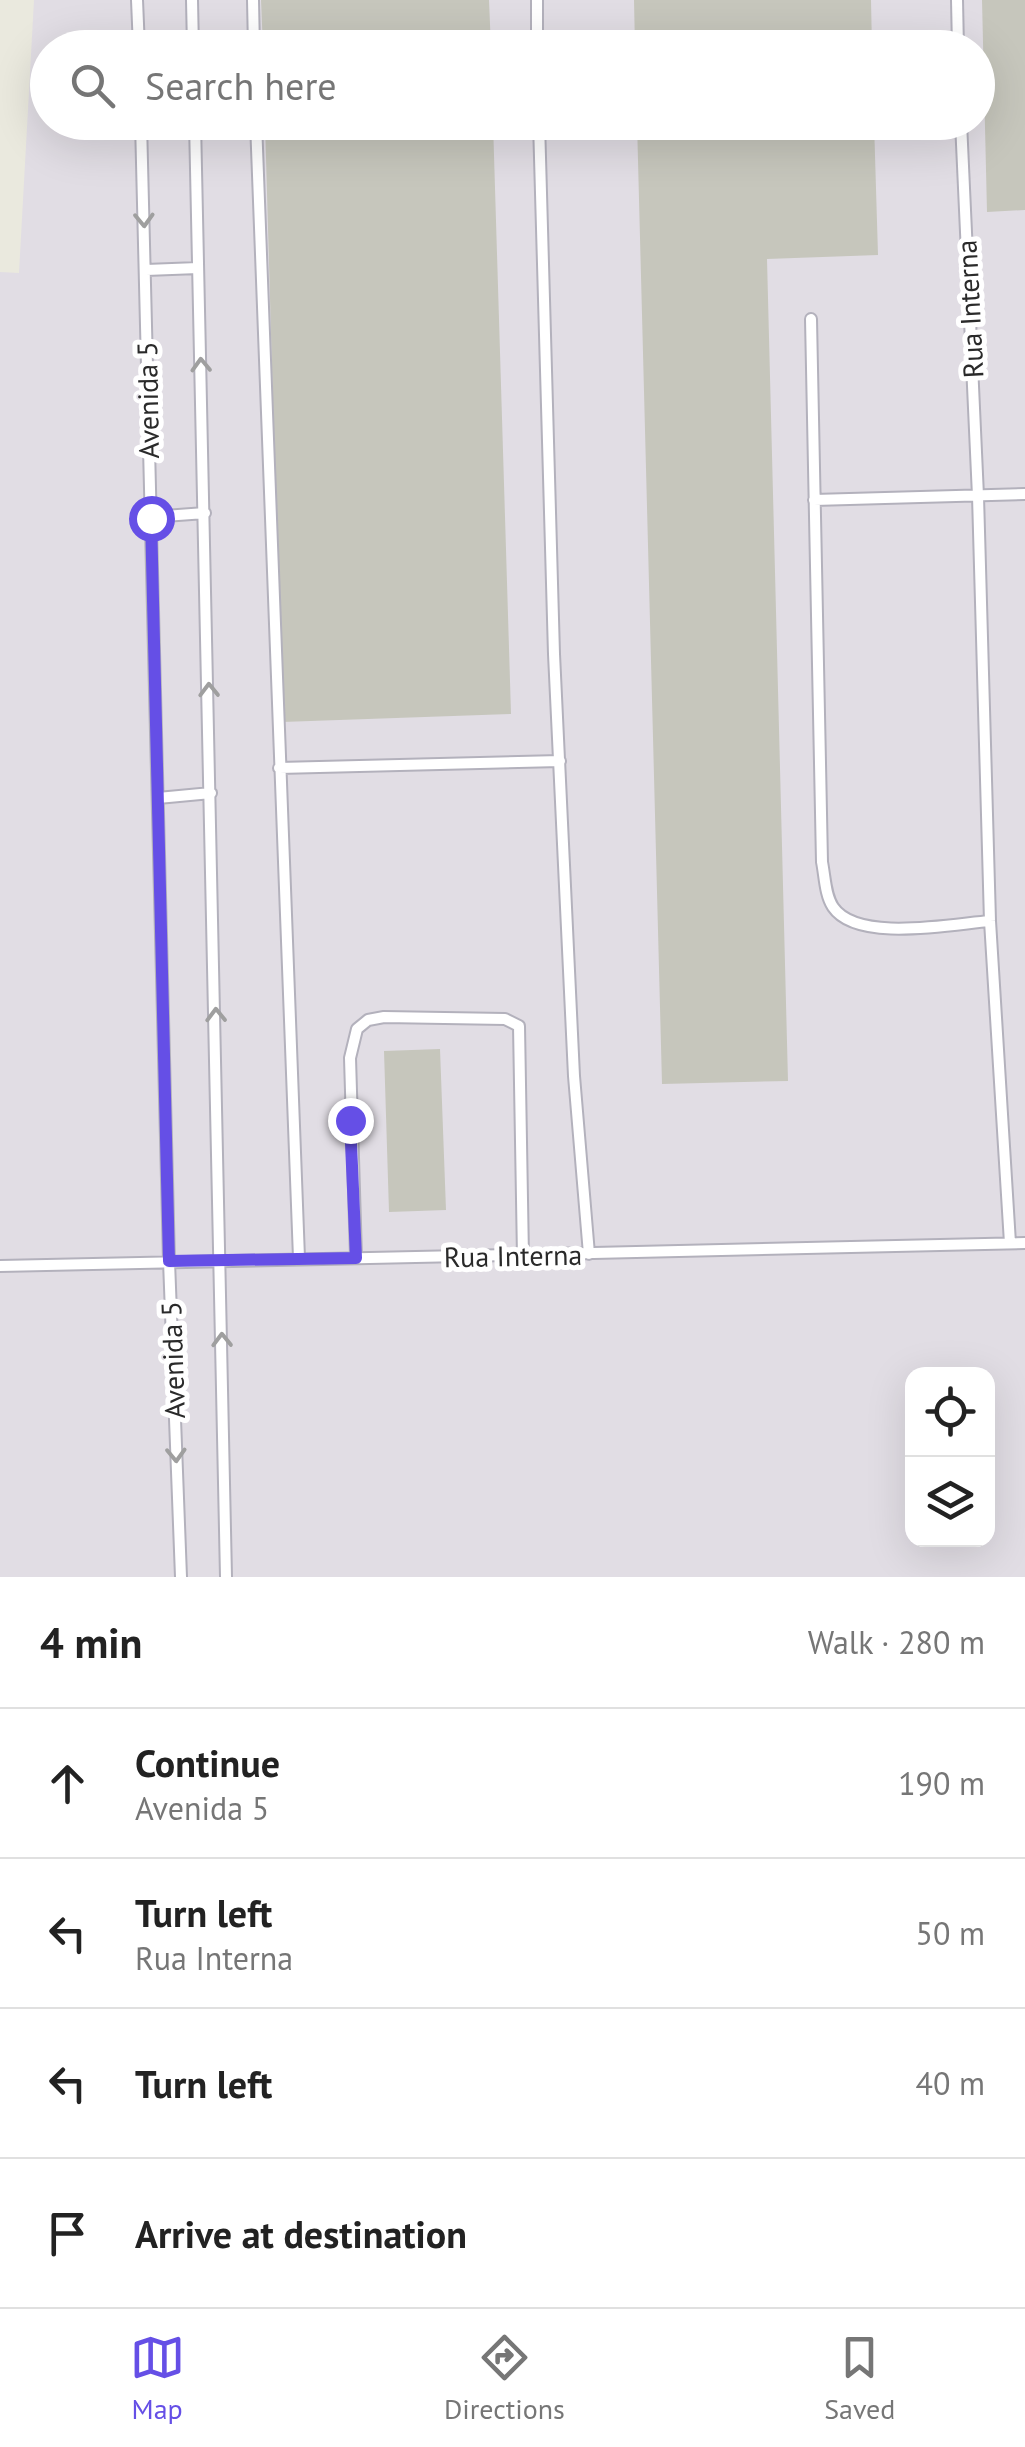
<!DOCTYPE html>
<meta charset="utf-8">
<style>
body{margin:0;font-family:"PT Sans",sans-serif;background:#f6f6f6;color:#222}
.controls{position:absolute;right:30px;bottom:30px;display:grid;overflow:hidden;border-radius:20px;box-shadow:0 10px 40px #0002}
.controls button{width:90px;height:90px;display:grid;place-items:center;padding:0;border:0;border-bottom:2px solid #e0e0e0;background:#fff;color:#222;font:50px sans-serif}
.stop{position:absolute;width:30px;height:30px;margin:-22px;border:8px solid #654fe6;border-radius:50%;background:#fff}
.stop.end{background:#654fe6;border-color:#fff;box-shadow:0 2px 10px #0008}
.list{margin:0;padding:0;list-style:none}
h2{display:flex;justify-content:space-between;align-items:center;height:130px;margin:0;padding:0 40px;font-size:42px}
h2 small{font-size:32px;font-weight:400;color:#767676}
.list li{display:grid;grid-template-columns:65px 1fr auto;gap:30px;align-items:center;box-sizing:border-box;height:150px;padding:0 40px;border-top:2px solid #e0e0e0}
.list b{display:block;font-size:38px;white-space:nowrap}
.list p{margin:0;font-size:32px;white-space:nowrap;color:#767676}
.list em{font-size:32px;font-style:normal;color:#767676}
.icon{flex:none;width:55px;height:55px;fill:none;stroke:currentColor;stroke-width:2;stroke-linecap:round;stroke-linejoin:round}
.map{position:relative;flex:none;width:1025px;height:1577px;overflow:hidden}
.search{position:absolute;background:#fff;box-shadow:0 10px 40px #0002;left:30px;right:30px;top:30px;height:110px;display:flex;align-items:center;gap:25px;box-sizing:border-box;padding:0 35px;border-radius:55px;color:#767676;font-size:38px}
.sheet{height:730px;background:#fff}
nav{display:flex;justify-content:space-around;align-items:center;box-sizing:border-box;height:140px;border-top:2px solid #e0e0e0;background:#fff;font-size:28px;color:#767676}
nav a{display:grid;justify-items:center;gap:5px}
nav .on{color:#654fe6}
.map>svg:first-child{display:block}
</style>
<div class="map">
<svg width="1025" height="1577" viewBox="0 0 1025 1577">
<rect width="100%" height="100%" fill="#eae9de"/>
<path fill="#e1dde4" fill-rule="evenodd" d="M34 0H1025V1577H0V272L19 273ZM48 48H978V122H48ZM912 1374H988V1540H912Z"/>
<path fill="#c6c6bc" d="M261 0H489L491 48H263Z
M634 0H871L872 48H635Z
M982 0H1025V210L987 212Z
M265 122H493L511 714 282 722Z
M637 122H874L878 255 767 259 788 1081 662 1084Z
M440 1049 446 1210 389 1212 384 1051Z"/>
<g fill="none" stroke-linecap="round" stroke-linejoin="round">
<g stroke="#b3b1bc" stroke-width="14">
<path id="service" d="M137 0 139 48
M192 0 193 48
M253 0 254 48
M537 0V48
M957 0 958 48
M141 122 169 1261 181 1577
M195 122 226 1577
M256 122 299 1258
M539 122 554 654 574 1076 589 1254
M961 122 978 496 990 921 1010 1243
M146 270 198 268
M811 319 822 862C825 877 825 895 833 907 857 943 952 924 990 921
M814 500 1025 494
M151 517 205 513
M279 768 560 761
M158 798 211 793
M356 1257 350 1058 357 1029 368 1020 384 1017 505 1019 519 1026 523 1257
M0 1266C342 1257 683 1253 1025 1243"/>
</g>
<use href="#service" stroke="#fff" stroke-width="10"/>
</g>
<defs><path id="oneway-chevron" d="M-2-3.5L2.5 0L-2 3.5" fill="none" stroke-width="1.6" stroke-linecap="round" stroke-linejoin="round" transform="scale(2.5)"/></defs>
<g stroke="#9f9f9f">
<use href="#oneway-chevron" transform="translate(144 220) rotate(88)"/>
<use href="#oneway-chevron" transform="translate(201 365) rotate(-92)"/>
<use href="#oneway-chevron" transform="translate(209 690) rotate(-91)"/>
<use href="#oneway-chevron" transform="translate(216 1015) rotate(-91)"/>
<use href="#oneway-chevron" transform="translate(222 1340) rotate(-91)"/>
<use href="#oneway-chevron" transform="translate(176 1455) rotate(88)"/>
</g>
<g fill="none" stroke-linecap="round" stroke-linejoin="round">
<path stroke="#654fe6" stroke-width="12" d="M151 518 169 1261 356 1258 350 1120"/>
</g>
<g text-anchor="middle" stroke-width="10" stroke-linejoin="round" paint-order="stroke">
<g font-size="28" fill="#2a2a2a" stroke="#fff">
<text transform="translate(970 309) rotate(-93)" y="10">Rua Interna</text>
<text transform="translate(148 400) rotate(-91)" y="10">Avenida 5</text>
<text transform="translate(513 1256) rotate(-1)" y="10">Rua Interna</text>
<text transform="translate(173 1360) rotate(-92)" y="10">Avenida 5</text>
</g>
</g>
</svg>
<div class="controls">
<button><svg class="icon" aria-label="locate" viewBox="0 0 24 24"><circle cx="12" cy="12" r="6"/><path d="M12 2v4M12 18v4M2 12h4M18 12h4"/></svg></button>
<button><svg class="icon" aria-label="layers" viewBox="0 0 24 24"><path d="M12 4l9 5-9 5-9-5zM3 14l9 5 9-5"/></svg></button>
</div>
<div class="stop" style="left:151px;top:518px"></div>
<div class="stop end" style="left:350px;top:1120px"></div>
<div class="search"><svg class="icon" aria-label="search" viewBox="0 0 24 24"><circle cx="10" cy="10" r="6"/><path d="M15 15l6 6"/></svg>Search here</div>
</div>
<section class="sheet">
<h2>4 min<small>Walk · 280 m</small></h2>
<ul class="list">
<li><svg class="icon" aria-label="ahead" viewBox="0 0 24 24"><path d="M12 20V5M6 11l6-6 6 6"/></svg><div><b>Continue</b><p>Avenida 5</p></div><em>190 m</em></li>
<li><svg class="icon" aria-label="left" viewBox="0 0 24 24"><path d="M17 20v-9H6M10 6l-5 5 5 5"/></svg><div><b>Turn left</b><p>Rua Interna</p></div><em>50 m</em></li>
<li><svg class="icon" aria-label="left" viewBox="0 0 24 24"><path d="M17 20v-9H6M10 6l-5 5 5 5"/></svg><div><b>Turn left</b></div><em>40 m</em></li>
<li><svg class="icon" aria-label="arrive" viewBox="0 0 24 24"><path d="M6 21V4h12l-3 4 3 4H6"/></svg><div><b>Arrive at destination</b></div></li>
</ul>
</section>
<nav>
<a class="on"><svg class="icon" aria-label="map" viewBox="0 0 24 24"><path d="M3 6l6-2 6 2 6-2v14l-6 2-6-2-6 2zM9 4v14M15 6v14"/></svg>Map</a>
<a><svg class="icon" aria-label="directions" viewBox="0 0 24 24"><path d="M12 3l9 9-9 9-9-9zM9 14v-3h6M13 9l2 2-2 2"/></svg>Directions</a>
<a><svg class="icon" aria-label="saved" viewBox="0 0 24 24"><path d="M7 4h10v16l-5-4-5 4z"/></svg>Saved</a>
</nav>
